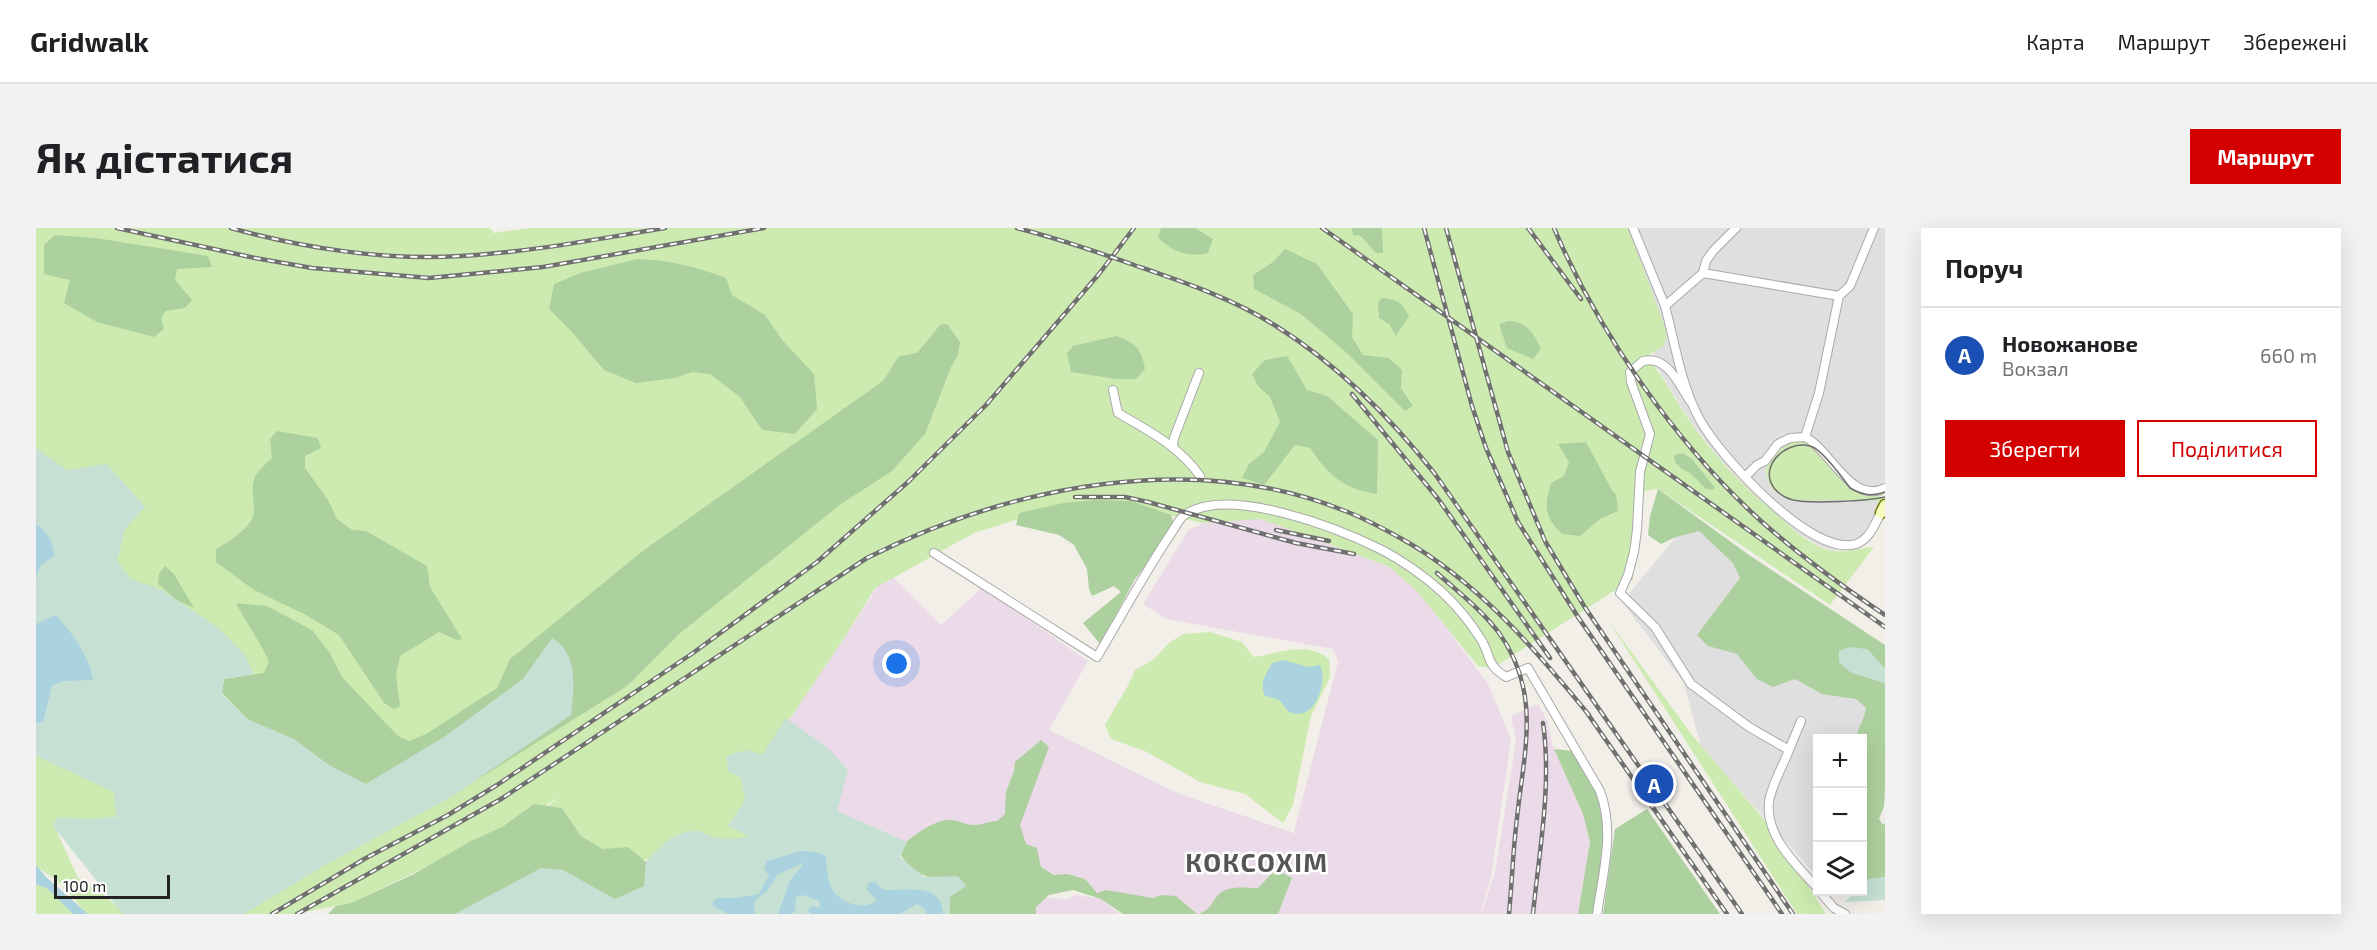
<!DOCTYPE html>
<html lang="uk">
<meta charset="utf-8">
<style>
body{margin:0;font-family:"Exo 2",sans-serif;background:#f2f2f2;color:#202124}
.controls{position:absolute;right:18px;bottom:18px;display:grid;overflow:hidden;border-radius:0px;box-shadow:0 6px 24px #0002}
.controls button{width:54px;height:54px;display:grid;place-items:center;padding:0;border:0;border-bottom:2px solid #e0e0e0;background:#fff;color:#202124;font:30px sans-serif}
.scale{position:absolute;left:18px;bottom:15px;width:116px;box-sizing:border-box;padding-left:6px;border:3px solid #222;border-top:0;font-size:16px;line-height:21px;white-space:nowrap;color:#222;-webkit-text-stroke:4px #fff;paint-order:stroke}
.you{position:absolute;left:861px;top:436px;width:21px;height:21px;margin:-15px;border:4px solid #fff;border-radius:50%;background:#1a73e8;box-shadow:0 0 0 9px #1a73e833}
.badge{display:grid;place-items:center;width:39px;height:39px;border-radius:50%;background:#d40000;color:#fff;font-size:20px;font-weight:700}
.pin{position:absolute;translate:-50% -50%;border:3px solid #fff;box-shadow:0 2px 6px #0006}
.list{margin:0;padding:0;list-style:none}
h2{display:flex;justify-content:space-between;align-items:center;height:78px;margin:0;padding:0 24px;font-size:26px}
h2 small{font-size:20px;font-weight:400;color:#757577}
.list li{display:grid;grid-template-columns:39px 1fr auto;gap:18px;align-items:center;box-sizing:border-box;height:96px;padding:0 24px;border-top:2px solid #e0e0e0}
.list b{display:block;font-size:22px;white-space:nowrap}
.list p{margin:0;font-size:20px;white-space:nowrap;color:#757577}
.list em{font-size:20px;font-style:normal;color:#757577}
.actions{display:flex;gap:12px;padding:18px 24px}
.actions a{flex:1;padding:14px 0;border:2px solid #d40000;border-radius:0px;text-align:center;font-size:21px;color:#d40000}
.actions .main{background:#d40000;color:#fff}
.icon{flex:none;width:33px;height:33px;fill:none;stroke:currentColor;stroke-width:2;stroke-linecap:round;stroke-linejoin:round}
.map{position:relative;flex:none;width:1849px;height:686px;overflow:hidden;border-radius:0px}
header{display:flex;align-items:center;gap:36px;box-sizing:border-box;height:84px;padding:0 30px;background:#fff;border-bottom:2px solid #e0e0e0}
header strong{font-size:28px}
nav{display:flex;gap:33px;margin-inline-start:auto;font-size:21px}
.intro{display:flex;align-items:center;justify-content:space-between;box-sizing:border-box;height:144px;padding:0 36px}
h1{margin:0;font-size:42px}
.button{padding:15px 27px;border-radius:0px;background:#d40000;color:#fff;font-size:21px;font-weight:700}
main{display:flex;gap:36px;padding:0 36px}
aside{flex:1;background:#fff;border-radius:0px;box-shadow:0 6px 24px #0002}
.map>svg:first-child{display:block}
</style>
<header>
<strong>Gridwalk</strong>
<nav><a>Карта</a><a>Маршрут</a><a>Збережені</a></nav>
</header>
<div class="intro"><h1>Як дістатися</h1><a class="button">Маршрут</a></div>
<main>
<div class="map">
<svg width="1849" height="686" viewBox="0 0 1849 686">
<rect width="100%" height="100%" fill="#f2efe9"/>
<path fill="#e0dfdf" d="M1587 0H1849V262L1836 293 1815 321 1797 323 1783 318 1763 306 1726 275 1684 232 1654 193 1621 139Z
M1654 292 1716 334 1835 479 1826 511H1782L1781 649 1665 519 1648 455 1586 374Z"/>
<path fill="#ebdbe8" d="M1170 290H1225L1289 309 1352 338 1380 361 1402 388 1452 456 1475 511 1455 650 1444 686H1150L1126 670 1061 665 980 630 889 622 800 583 812 542 750 490 809 409 851 343 905 397 946 360 1052 433 1013 502 1141 565 1261 606 1258 603 1302 434 1297 421 1130 391 1107 376 1153 301 1163 298Z
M1502 476 1512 494 1516 516 1547 586 1554 614 1544 686H1445L1459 644 1480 513 1475 488Z
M1039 667 1065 671 1084 686H985L1000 669 1032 671Z"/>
<path fill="#cdebb0" d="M0 0H454L458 5 495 0H1592L1631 104 1628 118 1611 128C1627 148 1639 171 1653 192 1679 230 1712 263 1747 292 1760 304 1778 320 1797 323 1810 324 1825 320 1838 319L1794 377 1622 261 1609 263 1597 351 1457 440 1442 438 1380 362 1352 338 1225 291 1166 295 1107 281 996 287 938 305 839 360 809 409 753 492 726 527 714 608 608 632 567 621 545 608 526 580 512 578 523 569 481 596 315 675 258 686H206L351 559 88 357 0 246Z
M1768 209 1818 257 1849 261 1844 273C1830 273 1816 272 1802 272 1773 272 1728 280 1730 237 1731 217 1753 213 1768 209Z
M1572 392 1656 507 1737 602 1790 686H1761Z
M1174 404 1206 414 1218 429C1244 425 1270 413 1293 431L1294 449 1275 488 1257 577 1247 595 1209 566 1164 554 1111 524 1075 511 1069 497C1080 477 1091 462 1099 442L1117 432 1134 414 1148 406Z
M0 518 56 536 78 566 83 588 51 593 21 591 19 599 42 650 61 661 90 686H51L24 655 0 638Z
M0 656 12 661 37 686H0Z"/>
<path fill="#add19e" d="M1125 0H1159L1177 11 1172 25C1153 30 1134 23 1122 9Z
M1316 0H1346L1347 25H1340L1325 8 1317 7Z
M19 7 60 10 172 28 176 39 141 41 139 52 156 72 149 80 130 83 125 90 128 101 118 109 61 94 28 75 34 52 8 46V17Z
M1249 21 1281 36 1317 86 1316 109 1327 127 1353 130 1366 142 1365 160 1377 178 1369 183 1312 126 1265 86 1218 61 1217 47 1237 34Z
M602 31C633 32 661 39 690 50L696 67 729 87 747 113 778 146 781 181 759 206 726 202 704 169 674 146 656 144 639 150 600 155 568 142 535 103 513 81 518 56 544 45Z
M1346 70C1361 71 1366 75 1373 88L1360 108 1353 96 1343 90 1342 74Z
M1472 93C1492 94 1497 105 1505 121L1497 131 1471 120 1463 96Z
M911 96 924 114 922 127 915 139 889 206 856 243 805 276 643 406 591 458 449 547 369 591 211 491 186 465 188 451 228 445 233 434C224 413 210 395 200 375L231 378 276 402 294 425 306 449 362 508 373 513 390 506 461 460 474 431 608 322 847 153 863 128 881 125 904 97Z
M1080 108C1099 114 1106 121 1109 141L1100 151H1080L1035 144 1031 125 1037 118Z
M1251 128 1271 162 1291 168 1342 212 1341 266C1308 261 1293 248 1274 220L1259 217 1228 257 1206 250 1213 236 1228 224 1244 194 1234 169 1222 158 1216 146 1229 132Z
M241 203 282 210 285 220 269 228V240L292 272 301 291 316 302 330 303 391 338 394 359 426 411 421 412 403 404 364 428 360 447 364 478 358 481 348 475 303 407 270 387 218 362 180 334V321C193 314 220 297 218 281 218 271 215 262 218 252 220 244 230 236 236 230L234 211Z
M1550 214 1577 264 1580 266 1582 283 1564 291 1544 308 1526 306C1508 288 1508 279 1515 255L1528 248 1533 234 1522 216Z
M1647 225 1656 231 1679 260 1676 262 1670 261 1654 245 1646 241 1639 234 1638 227Z
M1622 261 1713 327 1849 417V441L1831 421 1814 444 1849 455V562L1848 578 1843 591 1847 597 1849 595V649L1833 651 1827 657 1826 511 1820 510C1822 499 1828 492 1830 480L1820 471 1786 466 1759 451 1737 459 1721 451 1701 426 1672 418 1661 407 1704 350 1697 335 1663 303 1640 309 1625 316 1612 307 1614 288Z
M1059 272 1095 273 1135 287 1138 296 1125 318 1099 351 1064 416 1047 395 1085 364 1078 358 1056 368 1053 361 1051 341 1038 317 1023 307 980 297 983 285 1028 275Z
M129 338 138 346 158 380 142 373 122 356 123 346Z
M1005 512 1013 519 984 597 990 616 1001 620 1005 639 1018 647 1031 646 1049 651 1061 665 1070 662 1117 670 1126 667 1140 668 1161 686H1087L1065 671 1037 662 1013 667 1000 679V686H914V669L900 650C881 649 870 635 860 621 875 611 896 591 915 592 922 592 929 597 938 597 946 597 953 593 961 593L969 586 970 564 978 543 979 534Z
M1518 521 1536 523 1567 569 1572 599 1561 686H1542L1554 614 1547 586Z
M498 576 526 580 545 608 567 621 592 619 610 634 608 664 593 686H292L300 678 315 675 378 646 433 614 466 599Z
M1611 581 1684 686H1567L1579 601Z
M1240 641 1256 650 1242 686H1163C1178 679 1174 675 1183 666 1192 657 1210 660 1222 660Z"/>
<path fill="#c6e0d4" d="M0 220 31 242 71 236 109 279 89 301 81 333 95 351 124 361 184 401 208 426 218 446 188 451 186 466 211 491 258 511 293 537 330 556 408 509 487 451 516 410C543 426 538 460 535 487L417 568 291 636 208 686H87L17 598 22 589 48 591 80 589 78 564 0 528Z
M1813 419 1831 421 1849 441V455L1814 444 1803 434V423Z
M750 490 794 522 812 542 801 583 871 614 865 627 863 628 888 649 922 648 930 658 914 669V686H419L505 640 527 642 579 671 608 658 610 634C623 620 640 601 662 603 668 604 674 609 680 610 690 611 703 611 713 608L692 598 709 572 705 550 692 543 690 528 711 522 726 527Z
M1849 649V672L1808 674 1820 664H1826L1827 657 1833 651Z"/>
<path fill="#aad3df" d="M0 296C12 305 17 313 18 328L5 337 0 350Z
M20 387C36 405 53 427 57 452L27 453 16 458 7 494 0 495V396Z
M1247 432 1272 439 1284 437C1292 453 1280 492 1256 485 1249 483 1248 476 1243 472 1239 470 1233 469 1229 468 1223 454 1230 447 1236 435Z
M765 623 779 624 789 627C791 637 791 652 796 661 804 675 828 684 841 672L831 662 832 655 839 654 848 662C870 663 906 654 907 686H890L889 681 881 676 864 686H775L771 682 777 678 785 680 783 673 767 667 760 669 759 683 756 686H742L754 653 769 634 741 647 731 663 720 671 718 678 719 686H692L676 677 680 670H700L723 666 733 647 728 640 731 633Z
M0 637 11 650 52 686H37L12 661 0 656Z"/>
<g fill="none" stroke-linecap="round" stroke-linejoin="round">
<g stroke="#a9a9a9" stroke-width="10">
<path id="street" d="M1597 0 1629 78
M1700 0 1677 23 1670 33 1667 45 1629 78C1639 115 1645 158 1664 192 1683 227 1776 330 1820 316 1834 311 1838 297 1845 285
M1667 45 1803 68
M1077 162 1082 185C1113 203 1143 218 1164 248
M1654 173C1643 156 1631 127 1607 133L1594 144 1595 154 1614 206 1604 244 1601 302 1598 324 1592 347 1584 365 1619 399 1655 456 1713 499 1753 522C1747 538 1735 558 1733 574 1729 609 1761 637 1782 661
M1769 209 1783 165 1803 68 1814 58 1838 0
M1137 218 1138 210 1163 145
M1709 249 1721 237 1729 233 1742 216 1754 210 1769 209C1795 222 1815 277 1849 260
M898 325 1061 429C1086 387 1109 344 1136 304 1140 298 1144 289 1150 286 1195 258 1302 300 1346 322 1367 333 1388 348 1406 364 1421 378 1435 395 1446 413 1456 431 1450 436 1470 449L1492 440 1496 447 1564 563C1579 603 1567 645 1561 686
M1753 522 1765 493
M1784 664 1798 680 1809 686"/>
</g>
<g stroke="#707d05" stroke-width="13">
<path id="secondary" d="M1845 285 1849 277"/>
</g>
<use href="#street" stroke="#fff" stroke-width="8"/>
<use href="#secondary" stroke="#f7fabf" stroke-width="10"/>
<path stroke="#707070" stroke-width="1.5" d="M1849 264C1836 269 1826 267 1814 260 1806 249 1788 225 1777 219 1754 209 1721 237 1738 260 1742 265 1750 270 1757 272 1774 276 1832 273 1849 269"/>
<g stroke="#707070" stroke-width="4.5">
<path id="rail" d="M81 0 219 30 276 40 393 50 507 39 728 0
M195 0C266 20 351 33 425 28 494 24 562 11 629 0
M981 0C1020 10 1059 23 1098 37 1147 54 1196 70 1240 98 1302 137 1354 189 1399 246L1706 686
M1286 0 1849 399
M1388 0 1436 178 1450 220 1482 294 1542 389 1746 686
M1410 0 1472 224 1509 313 1548 378 1757 686
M1492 0 1545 71
M1518 0C1562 104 1641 217 1725 293 1764 328 1806 358 1849 387
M1316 166 1403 272 1514 430
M1039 269H1089L1112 274 1260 315 1318 326
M1240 302 1293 313
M1401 345C1422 364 1446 382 1463 405 1506 465 1488 523 1481 590 1477 622 1476 654 1473 686
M1549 482 1691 686
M236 686 330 630 412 587 461 557 657 425 781 334 872 254 950 177 1063 46 1098 0
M261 686 465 571 831 330C974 258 1156 221 1309 283 1328 290 1348 301 1366 311 1441 353 1500 422 1553 487
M1497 686C1503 623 1516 558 1507 495"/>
</g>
<use href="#rail" stroke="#fff" stroke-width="2" stroke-dasharray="7" stroke-linecap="butt"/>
</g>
<g text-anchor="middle" stroke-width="5" stroke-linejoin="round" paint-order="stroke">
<g font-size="26" font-weight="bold" letter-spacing="1.5" fill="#555" stroke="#fff">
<text x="1221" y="644">КОКСОХІМ</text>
</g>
</g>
</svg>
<div class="controls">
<button>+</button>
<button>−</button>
<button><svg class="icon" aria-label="layers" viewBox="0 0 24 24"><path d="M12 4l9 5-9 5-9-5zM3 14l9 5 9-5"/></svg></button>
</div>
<div class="scale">100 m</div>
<div class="you"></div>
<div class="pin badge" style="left:1618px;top:556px;background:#1a4fb4">A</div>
</div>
<aside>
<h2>Поруч<small></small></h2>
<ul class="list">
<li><span class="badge" style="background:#1a4fb4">A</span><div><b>Новожанове</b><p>Вокзал</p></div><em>660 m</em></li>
</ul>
<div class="actions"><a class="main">Зберегти</a><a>Поділитися</a></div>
</aside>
</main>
